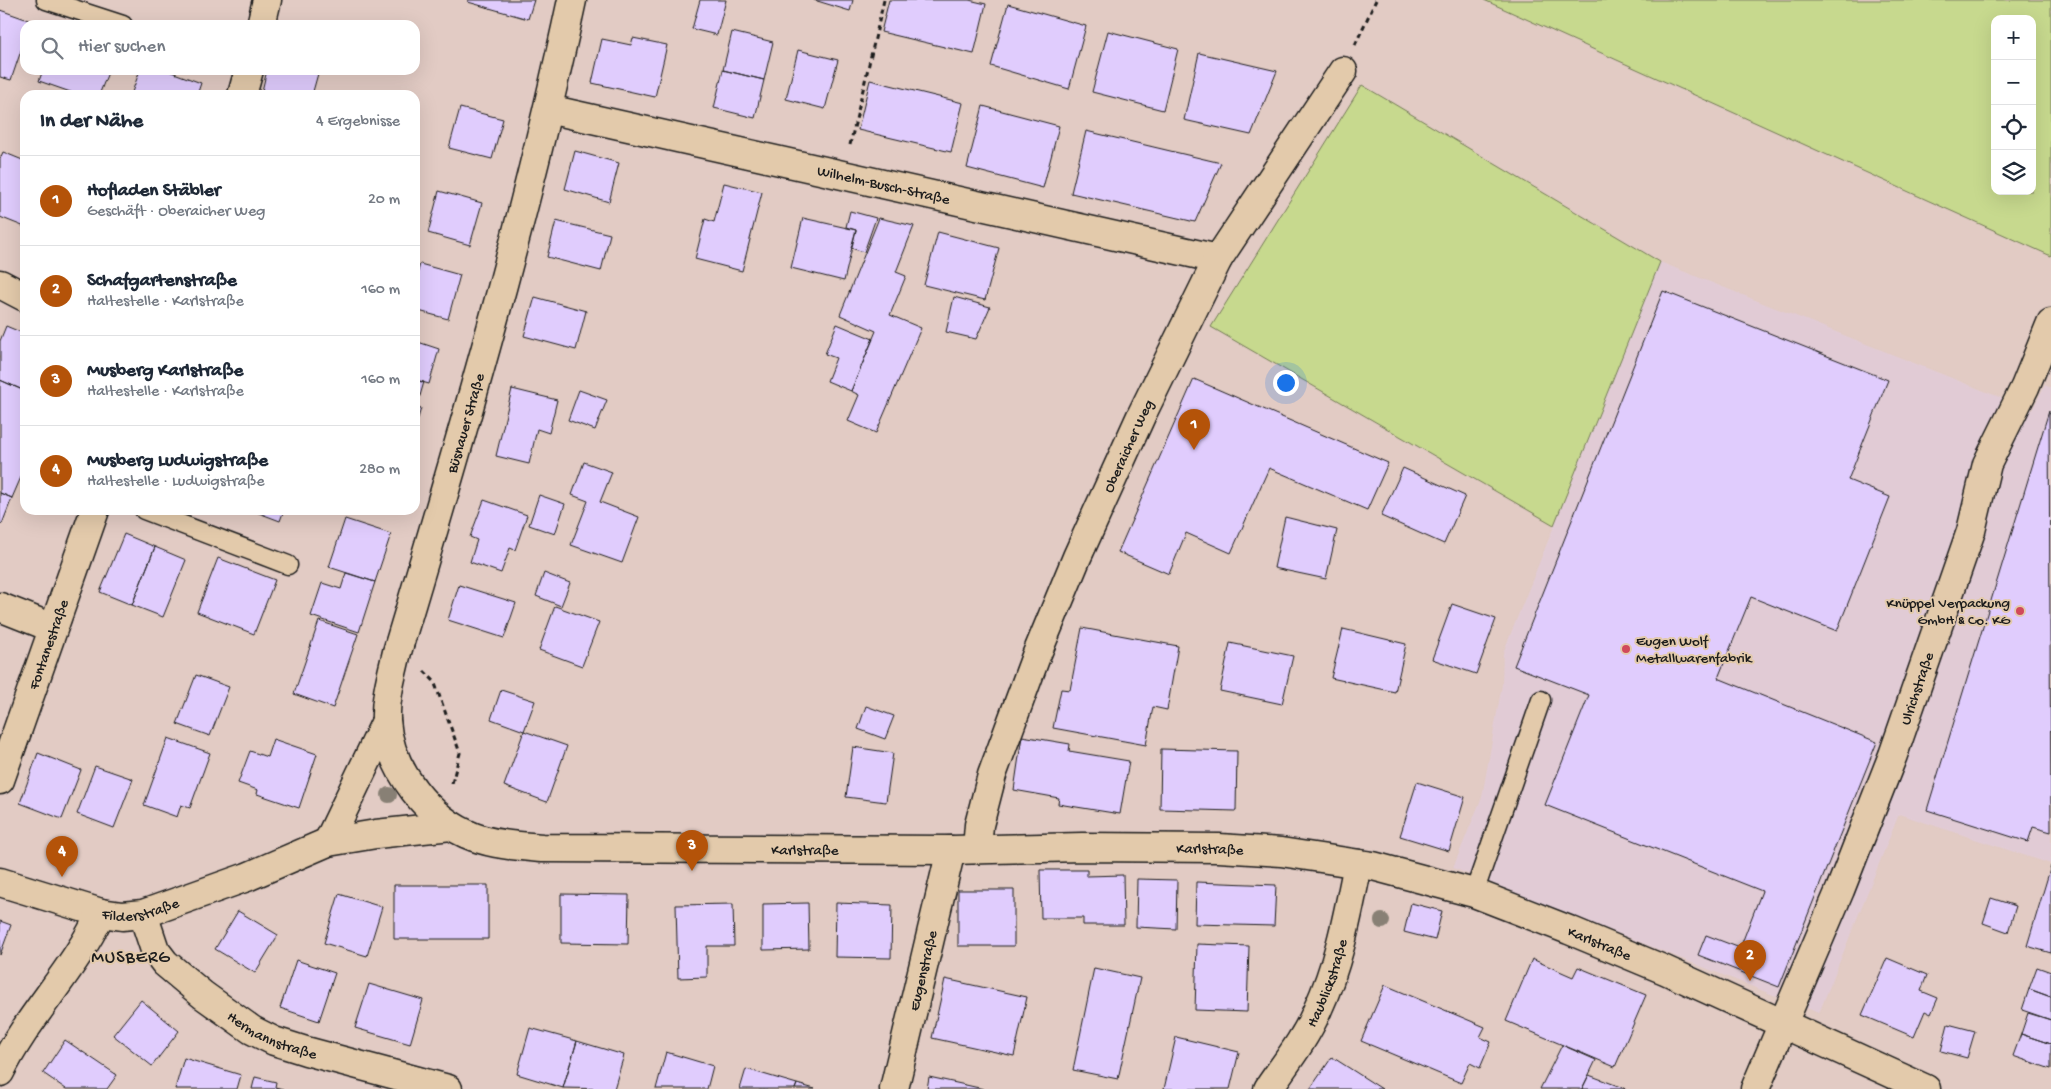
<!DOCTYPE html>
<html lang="de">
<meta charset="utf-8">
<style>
body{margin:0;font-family:"Gochi Hand",sans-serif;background:#f6f6f7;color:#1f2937}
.controls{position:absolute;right:15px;top:15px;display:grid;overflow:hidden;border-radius:10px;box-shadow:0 5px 20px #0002}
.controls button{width:45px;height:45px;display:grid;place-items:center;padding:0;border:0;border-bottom:1px solid #e0e1e3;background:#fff;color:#1f2937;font:25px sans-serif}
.you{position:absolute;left:1285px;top:382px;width:18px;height:18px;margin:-12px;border:4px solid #fff;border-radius:50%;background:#1a73e8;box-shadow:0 0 0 8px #1a73e833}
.badge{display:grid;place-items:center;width:32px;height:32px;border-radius:50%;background:#b45309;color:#fff;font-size:16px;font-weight:700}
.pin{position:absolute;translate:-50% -41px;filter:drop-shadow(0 1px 2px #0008)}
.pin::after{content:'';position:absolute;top:26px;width:18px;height:15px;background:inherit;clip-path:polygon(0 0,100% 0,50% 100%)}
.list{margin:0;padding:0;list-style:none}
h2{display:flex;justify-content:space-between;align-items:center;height:65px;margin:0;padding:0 20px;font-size:21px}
h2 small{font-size:16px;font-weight:400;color:#747a83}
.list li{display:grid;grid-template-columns:32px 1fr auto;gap:15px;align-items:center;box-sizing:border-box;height:90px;padding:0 20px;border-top:1px solid #e0e1e3}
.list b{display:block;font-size:19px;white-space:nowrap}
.list p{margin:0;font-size:16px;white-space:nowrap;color:#747a83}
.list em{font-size:16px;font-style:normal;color:#747a83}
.icon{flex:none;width:28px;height:28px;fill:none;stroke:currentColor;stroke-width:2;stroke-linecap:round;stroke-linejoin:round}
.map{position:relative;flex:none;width:2051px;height:1089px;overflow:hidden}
.search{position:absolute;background:#fff;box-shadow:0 5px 20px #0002;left:20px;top:20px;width:400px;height:55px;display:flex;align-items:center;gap:12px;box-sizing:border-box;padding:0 18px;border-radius:15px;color:#747a83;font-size:19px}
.panel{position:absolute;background:#fff;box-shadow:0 5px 20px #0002;left:20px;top:90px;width:400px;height:425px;border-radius:15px}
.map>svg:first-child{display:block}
</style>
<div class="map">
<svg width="2051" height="1089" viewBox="0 0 2051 1089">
<rect width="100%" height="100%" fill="#e2cbc4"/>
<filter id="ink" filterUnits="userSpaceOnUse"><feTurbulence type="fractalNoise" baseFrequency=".02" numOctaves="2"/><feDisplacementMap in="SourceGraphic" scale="10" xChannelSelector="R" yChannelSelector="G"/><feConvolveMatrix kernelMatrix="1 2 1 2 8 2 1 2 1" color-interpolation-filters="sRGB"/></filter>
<g filter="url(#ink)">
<path fill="#e1cbd5" d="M1660 262 2032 410 2045 385 2051 388V864L1899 814 1819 1013 1453 868 1482 797 1502 685 1503 653Z"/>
<path fill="#c7d98e" stroke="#727a55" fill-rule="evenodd" d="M1484 0H2051V256ZM1995 19H2032V191H1995Z
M1362 85 1660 262 1554 525 1211 327Z"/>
<path fill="#e0ccfd" stroke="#1c1c1c" d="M468 0H534L528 19 468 2Z
M700 0H726L717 35 692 29Z
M814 0H853L850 11Z
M889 0H969L986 4 974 54 881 32Z
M1008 4 1086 26 1069 89 991 66Z
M0 10 31 21 30 25H25V39L11 80 0 77Z
M1108 31 1178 49 1163 110 1092 92Z
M732 32 773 42 764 80 723 70Z
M633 38 667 45 655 97 592 83 602 39 631 45Z
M798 50 838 60 825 109 786 99Z
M1199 53 1277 71 1251 135 1184 120Z
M43 70H109L99 95H79L39 81Z
M140 70H166L201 83 197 95H131Z
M267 70H319L312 95H276L262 91Z
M723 70 764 80 755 118 714 108Z
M870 80 963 103 951 152 858 130Z
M983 106 1059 126 1043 188 967 168Z
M460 108 503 119 492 159 449 148Z
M1086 131 1221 163 1195 222 1071 193Z
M575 151 619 163 609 202 565 189Z
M3 152 25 161V227L0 217V159Z
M724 183 762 192 742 271 695 259 705 219 714 222Z
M439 191 482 203 470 245 428 233Z
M850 211 876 218 864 252 851 248 856 230 846 227Z
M803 218 856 230 844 281 791 268Z
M879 218 914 226 896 272 906 276 890 315 921 328 876 433 848 421 859 395 851 391 876 331 840 315Z
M556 221 610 234 601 271 547 257Z
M938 232 999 248 985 300 924 285Z
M420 264 460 275 448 319 415 310V282Z
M1663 291 1888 380 1848 480 1890 497 1837 631 1751 597 1718 678 1877 742 1779 987 1698 955 1706 935 1740 948 1762 891 1545 805 1589 695 1514 666Z
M535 297 586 311 576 350 524 336Z
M954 297 990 307 976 339 946 332Z
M837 324 873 339 851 391 827 381 836 358 825 354Z
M6 326 25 334V391L0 380V341Z
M415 341 439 349 429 384 415 380Z
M1194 379 1388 463 1367 510 1269 468 1231 553 1186 533 1169 574 1118 552Z
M0 380 25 391V468L12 498 0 493Z
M415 380 424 382 417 406 421 408 415 429Z
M512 389 557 400 549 433 537 429 529 464 496 456Z
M579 390 607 400 595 430 568 420Z
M2049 411 2051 832 2033 827 2028 842 1927 810Z
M584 462 612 472 600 502 639 517 622 563 571 545 588 501 572 495Z
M1403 468 1465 496 1444 544 1381 516Z
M0 493 12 498 2 524 0 523Z
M539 495 565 504 555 534 529 525Z
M484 500 527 515 515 550 510 548 501 573 470 562 477 540 470 537Z
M251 510H284L280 521Z
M1285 517 1337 530 1326 579 1274 568Z
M345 519 391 534 375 582 329 567Z
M124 534 155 547 132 605 100 592Z
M155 547 186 560 163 617 132 605Z
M218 558 275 580 254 634 197 612Z
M346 573 375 582 359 632 311 616 322 583 341 589Z
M544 573 570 583 561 606 536 596Z
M459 585 516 603 504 638 448 620Z
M1452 604 1496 619 1476 674 1432 659Z
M555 606 599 622 582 666 539 650Z
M319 621 358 634 333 708 294 694Z
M1082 628 1178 646 1167 710 1153 707 1146 745 1053 728 1061 689 1070 690Z
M1343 629 1406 644 1395 692 1331 678Z
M1230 643 1293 656 1282 704 1220 691Z
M196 675 229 687 210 736 177 724Z
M501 690 535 701 524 731 491 719Z
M866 706 894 716 885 739 858 729Z
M524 731 567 746 547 802 504 786Z
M1022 736 1070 744 1069 751 1129 761 1120 814 1058 804 1059 798 1014 790Z
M168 738 210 753 190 808 181 805 177 817 144 805Z
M273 739 317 754 299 808 257 794 258 790 238 783 250 751 267 757Z
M853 747 893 753 886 802 846 797Z
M1161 749 1237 751 1236 811 1160 809Z
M38 753 81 770 62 819 20 803Z
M95 766 133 779 114 828 77 814Z
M1417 782 1465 797 1449 851 1400 836Z
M2051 866V953L2027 946Z
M1040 870H1087V876L1123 875 1124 925H1083V918H1041Z
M1137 879 1177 880 1176 929 1136 927Z
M1196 882 1276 885 1274 926 1195 924Z
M394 885H488V939H394Z
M958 890H1014V946H958Z
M339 894 382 907 367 956 324 943Z
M561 894 629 895 628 944 561 943Z
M1991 898 2016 906 2008 932 1983 923Z
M808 903 809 949 763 950V904Z
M836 903 892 905 891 958 835 957Z
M1411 903 1442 911 1435 940 1404 932Z
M733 904 734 946H707V977L678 978 676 905Z
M238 911 278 935 255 973 215 949Z
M0 921 11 925 0 955Z
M1197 944 1249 946 1247 1012 1195 1010Z
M1887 958 1927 975 1921 991 1938 998 1931 1014 1925 1011 1914 1037 1862 1015Z
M1532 959 1573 977 1578 967 1646 995 1615 1067 1506 1021Z
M296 960 335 973 319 1021 280 1008Z
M2037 967 2051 972V997L2029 989Z
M1094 968 1140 978 1118 1079 1073 1070Z
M945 979 1027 997 1014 1056 932 1038Z
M369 984 423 1000 410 1044 355 1028Z
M1385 985 1485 1027 1480 1037 1491 1042 1480 1068 1470 1063 1461 1083 1361 1041Z
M2029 989 2051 997V1020L2022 1010Z
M141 1000 179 1031 152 1066 113 1035Z
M2028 1013 2051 1020V1044L2021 1034Z
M1948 1024 1975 1031 1967 1058 1941 1051Z
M530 1028 577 1041 563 1088 517 1074Z
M2021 1034 2051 1044V1069L2013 1056Z
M1176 1037 1239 1052 1230 1089H1164Z
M65 1040 117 1075 107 1089H66L43 1073Z
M577 1041 624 1055 614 1089 563 1088Z
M1562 1045 1596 1060 1582 1089H1540Z
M666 1052 713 1066 707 1089H656Z
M1332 1057 1382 1089H1310Z
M184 1058 241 1075 237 1089H175Z
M746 1069 797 1084 795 1089H740Z
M1589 1075 1626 1089H1582Z
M255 1077 276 1082 275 1087 283 1089H252Z
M929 1077 984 1089H927Z
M797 1084 815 1089H795Z"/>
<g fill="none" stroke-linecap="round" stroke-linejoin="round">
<g stroke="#1c1c1c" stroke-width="21">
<path id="lane" d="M46 0 123 25
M144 510 288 565
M1474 893 1541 700"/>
</g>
<g stroke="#1c1c1c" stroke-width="31">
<g id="street">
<path d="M261 25 267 0"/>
<path d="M242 95 249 70"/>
<path id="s1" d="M548 109 1218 259"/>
<path d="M0 284 25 297"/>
<path d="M0 607 53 628"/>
<path id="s2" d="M0 780 95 510"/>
<path d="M328 842 386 721"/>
<path id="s3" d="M977 849 979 825 992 775 1036 656 1077 557 1141 416 1218 259 1343 71"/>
<path id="s4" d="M0 882 101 913 122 916 143 914 247 877 328 842 376 834 451 826"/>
<path id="s5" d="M143 914 155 950 165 963 203 995 252 1030 274 1041 306 1051 448 1089"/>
<path d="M0 1072C28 1015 74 971 101 913"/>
<path id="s6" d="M894 1089 951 850"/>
<path id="s7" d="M1268 1089C1285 1064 1305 1039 1317 1011 1339 964 1348 914 1358 864"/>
<path id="s8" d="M1755 1089 1840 890 1893 755 1971 531 1987 464 2025 387 2051 323"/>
</g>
</g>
<g stroke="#1c1c1c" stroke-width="31">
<g id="secondary">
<path id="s9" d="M572 0C525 221 462 436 397 652 392 674 385 697 386 720 389 769 429 820 474 837 496 845 519 846 542 848L951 850 1082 847 1219 848 1281 852 1373 866 1474 893 1569 930 1665 970 1926 1089"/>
</g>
</g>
<path stroke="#1c1c1c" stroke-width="3" stroke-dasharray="5 4" stroke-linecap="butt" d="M1355 45 1376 0
M850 145 884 0
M424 671 434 681 460 753 451 787"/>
<use href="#lane" stroke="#e3caab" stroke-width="18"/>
<use href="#street" stroke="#e3caab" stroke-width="28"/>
<use href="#secondary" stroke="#e3caab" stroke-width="28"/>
</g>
<g fill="#888074">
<circle cx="389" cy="795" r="8"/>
<circle cx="1382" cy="921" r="8"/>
</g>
</g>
<g fill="#d1495b" stroke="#e3caab" stroke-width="2">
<circle cx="2020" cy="611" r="5"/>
<circle cx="1626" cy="649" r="5"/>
</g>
<g text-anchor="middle" stroke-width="4" stroke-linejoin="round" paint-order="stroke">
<g font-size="15" fill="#1c1c1c" stroke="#e3caab">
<text dy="5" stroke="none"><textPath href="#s1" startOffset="344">Wilhelm-Busch-Straße</textPath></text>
<text transform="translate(465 423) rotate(-74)" y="5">Büsnauer Straße</text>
<text dy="5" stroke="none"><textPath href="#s3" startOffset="432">Oberaicher Weg</textPath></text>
<text dy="5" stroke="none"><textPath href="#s2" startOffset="144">Fontanestraße</textPath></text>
<text dy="5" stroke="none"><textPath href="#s8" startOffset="432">Ulrichstraße</textPath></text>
<text dy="5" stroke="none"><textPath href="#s9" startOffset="1230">Karlstraße</textPath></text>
<text dy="5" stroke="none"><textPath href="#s9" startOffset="1635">Karlstraße</textPath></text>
<text dy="5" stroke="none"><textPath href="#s4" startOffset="146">Filderstraße</textPath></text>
<text dy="5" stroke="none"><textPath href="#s9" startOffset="2039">Karlstraße</textPath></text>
<text dy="5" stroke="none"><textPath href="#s6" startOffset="122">Eugenstraße</textPath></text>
<text dy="5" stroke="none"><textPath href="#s7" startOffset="122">Haublickstraße</textPath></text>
<text dy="5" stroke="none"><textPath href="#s5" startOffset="185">Hermannstraße</textPath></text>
</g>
<g font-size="15" fill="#1c1c1c" stroke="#e3caab" text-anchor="end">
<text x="2010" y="607">Knüppel Verpackung<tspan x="2010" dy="17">GmbH &amp; Co. KG</tspan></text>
<text x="1636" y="645" text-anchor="start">Eugen Wolf<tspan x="1636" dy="17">Metallwarenfabrik</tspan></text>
</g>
<g font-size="18" letter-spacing="1" fill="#1c1c1c" stroke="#e3caab">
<text x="131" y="962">MUSBERG</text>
</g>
</g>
</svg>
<div class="controls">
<button>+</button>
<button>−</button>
<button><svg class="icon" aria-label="locate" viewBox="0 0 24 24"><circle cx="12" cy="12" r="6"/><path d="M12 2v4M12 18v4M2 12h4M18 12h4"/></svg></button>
<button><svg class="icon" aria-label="layers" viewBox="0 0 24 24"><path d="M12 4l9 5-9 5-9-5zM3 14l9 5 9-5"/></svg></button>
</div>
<div class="you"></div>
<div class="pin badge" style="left:1194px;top:450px">1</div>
<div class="pin badge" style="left:1750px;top:981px">2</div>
<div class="pin badge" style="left:692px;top:871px">3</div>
<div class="pin badge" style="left:62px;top:877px">4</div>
<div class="search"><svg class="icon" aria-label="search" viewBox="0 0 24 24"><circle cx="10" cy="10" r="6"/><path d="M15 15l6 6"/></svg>Hier suchen</div>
<section class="panel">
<h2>In der Nähe<small>4 Ergebnisse</small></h2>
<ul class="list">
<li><span class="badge">1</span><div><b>Hofladen Stäbler</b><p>Geschäft · Oberaicher Weg</p></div><em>20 m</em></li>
<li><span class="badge">2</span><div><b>Schafgartenstraße</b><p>Haltestelle · Karlstraße</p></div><em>160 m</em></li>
<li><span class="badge">3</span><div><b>Musberg Karlstraße</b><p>Haltestelle · Karlstraße</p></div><em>160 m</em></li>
<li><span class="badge">4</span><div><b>Musberg Ludwigstraße</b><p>Haltestelle · Ludwigstraße</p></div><em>280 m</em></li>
</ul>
</section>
</div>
